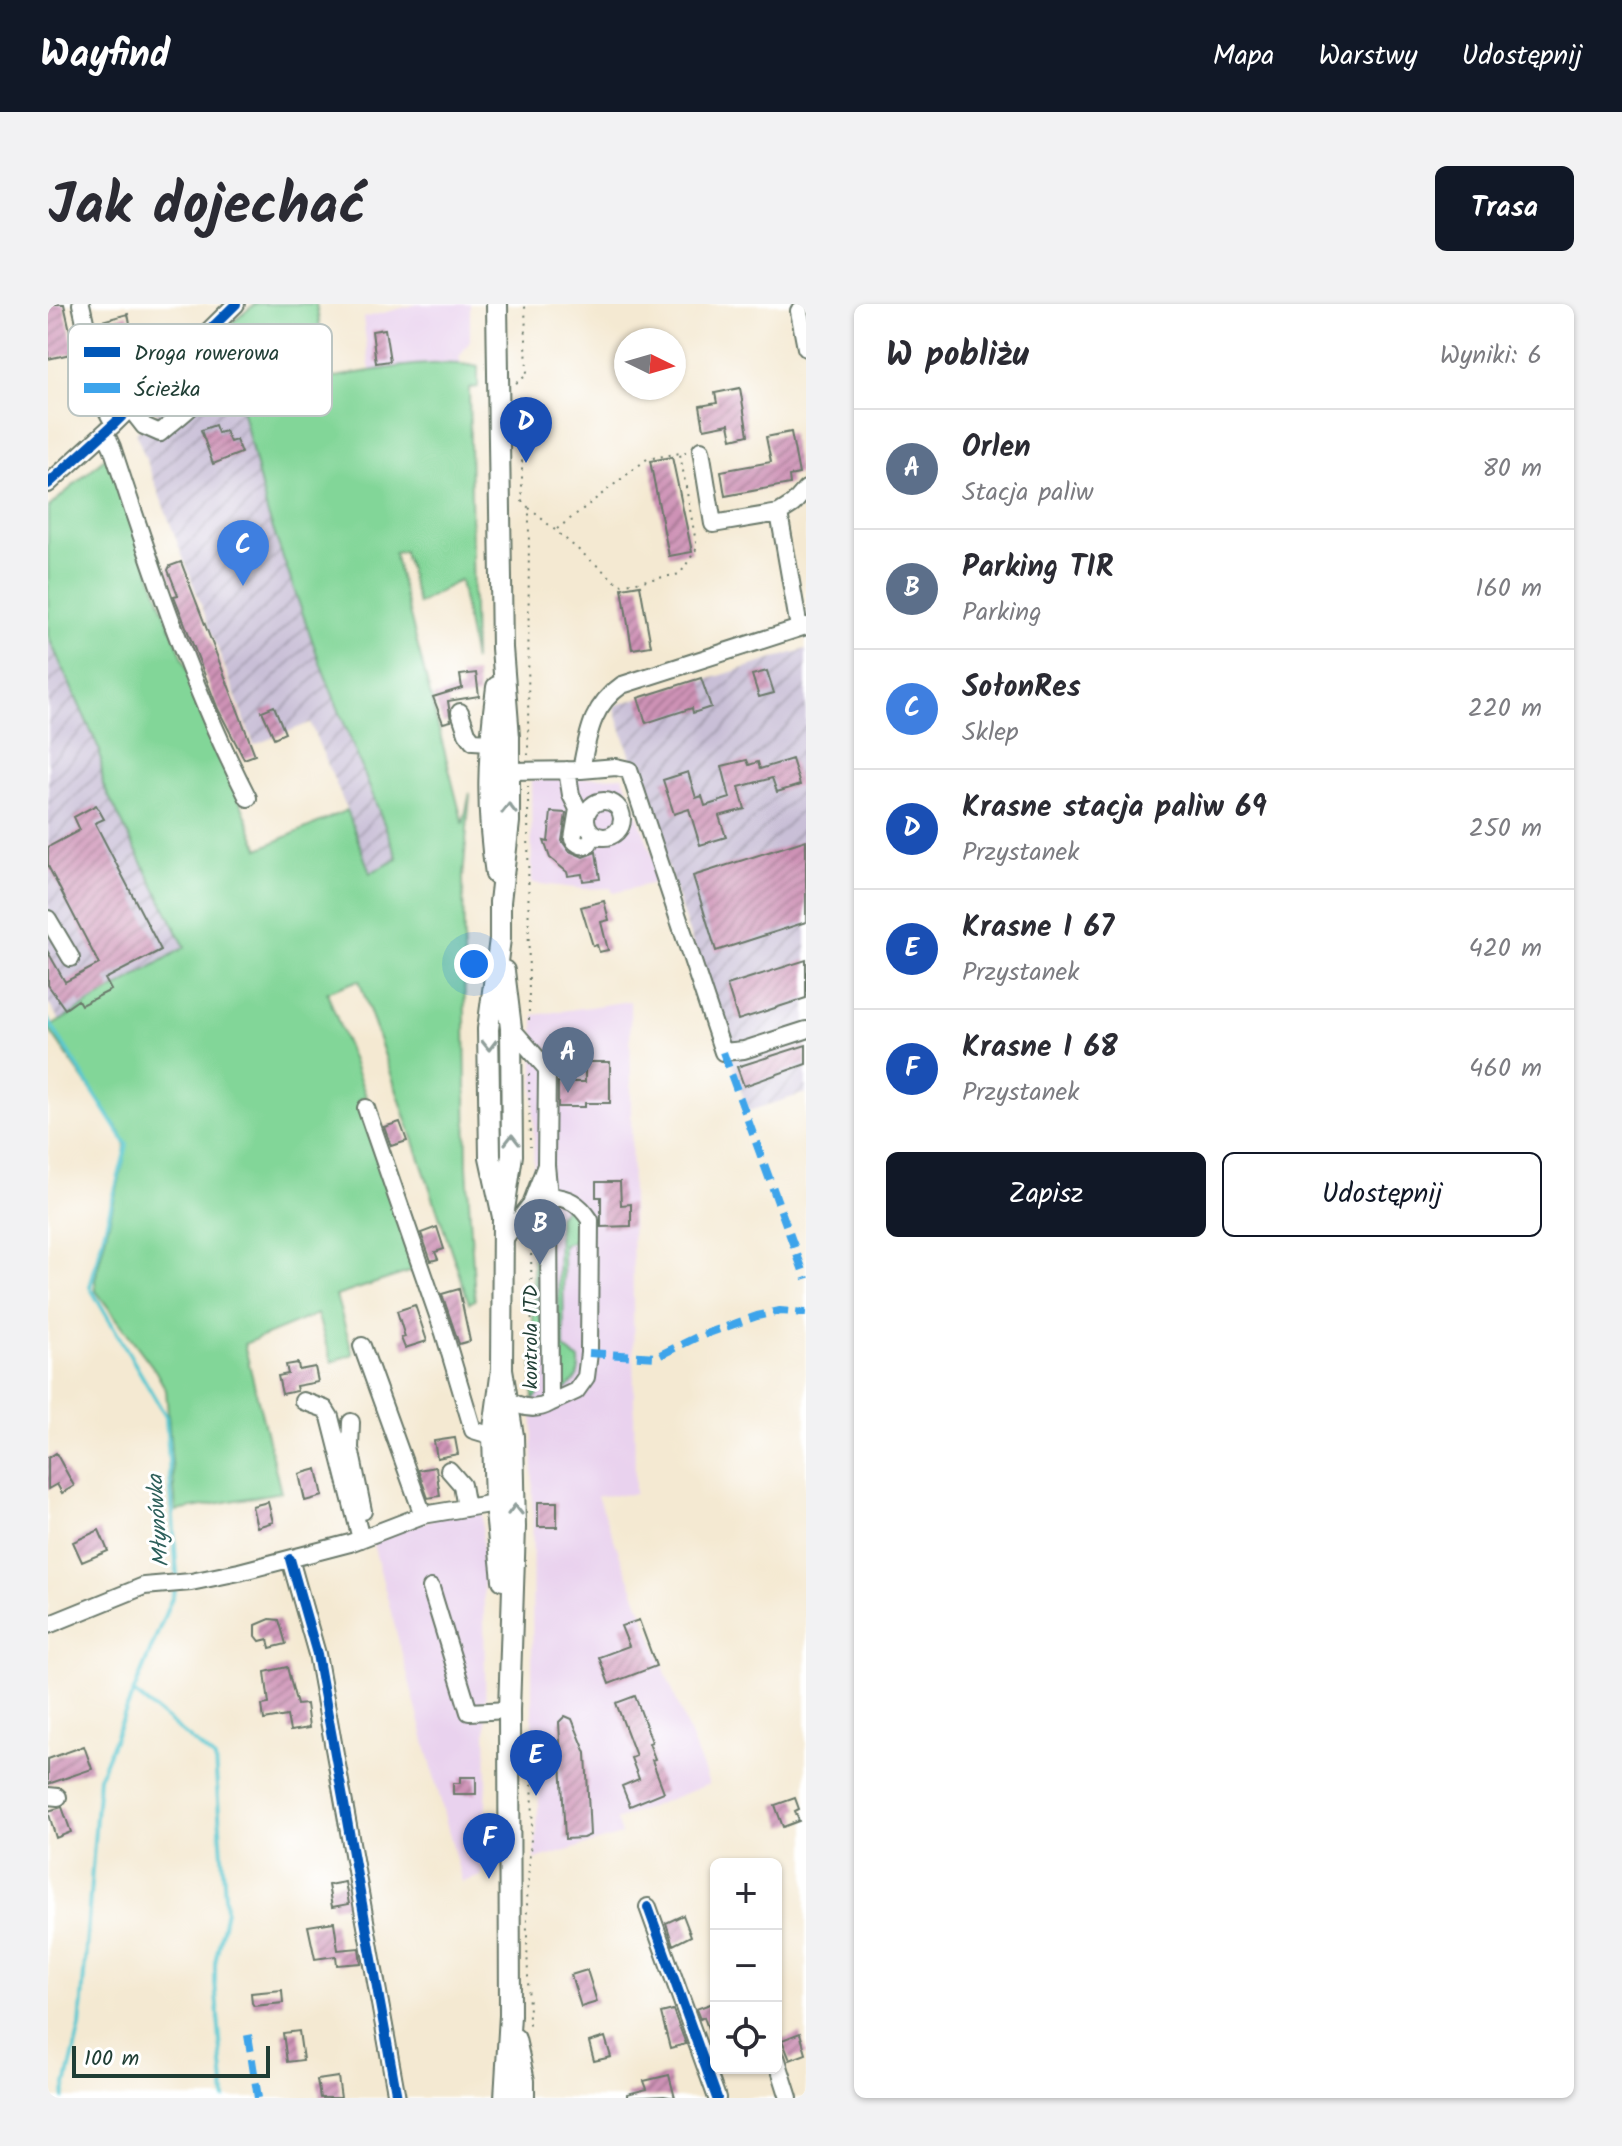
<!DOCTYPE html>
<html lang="pl">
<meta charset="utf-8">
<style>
body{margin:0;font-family:Kalam,sans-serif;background:#f2f2f3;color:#2b2b33}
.controls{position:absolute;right:24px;bottom:24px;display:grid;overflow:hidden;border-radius:12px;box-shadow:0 2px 6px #0004}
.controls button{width:72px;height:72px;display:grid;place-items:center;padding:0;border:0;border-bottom:2px solid #e1e1e2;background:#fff;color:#2b2b33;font:40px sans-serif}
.compass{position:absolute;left:566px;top:24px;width:72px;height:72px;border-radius:50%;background:#fff;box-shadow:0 2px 6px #0004;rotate:95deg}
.scale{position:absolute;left:24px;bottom:20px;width:198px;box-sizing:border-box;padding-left:8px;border:4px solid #1f3d34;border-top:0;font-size:22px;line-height:28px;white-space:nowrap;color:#1f3d34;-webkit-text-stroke:6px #fff;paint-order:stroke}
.you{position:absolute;left:426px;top:660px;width:28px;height:28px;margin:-20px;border:6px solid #fff;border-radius:50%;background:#1a73e8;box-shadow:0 0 0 12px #1a73e833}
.badge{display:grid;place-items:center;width:52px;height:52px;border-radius:50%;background:#111827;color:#fff;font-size:26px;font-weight:700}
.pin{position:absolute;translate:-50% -66px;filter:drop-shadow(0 2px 4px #0008)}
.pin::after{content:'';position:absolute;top:42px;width:28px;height:24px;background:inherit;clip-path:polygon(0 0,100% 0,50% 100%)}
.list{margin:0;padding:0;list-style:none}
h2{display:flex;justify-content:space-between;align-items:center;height:104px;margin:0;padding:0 32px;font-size:34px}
h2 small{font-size:26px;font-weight:400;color:#7c7c81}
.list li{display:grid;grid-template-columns:52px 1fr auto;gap:24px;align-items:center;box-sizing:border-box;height:120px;padding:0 32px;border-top:2px solid #e1e1e2}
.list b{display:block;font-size:30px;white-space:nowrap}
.list p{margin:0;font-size:26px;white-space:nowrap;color:#7c7c81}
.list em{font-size:26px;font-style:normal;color:#7c7c81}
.actions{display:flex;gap:16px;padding:24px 32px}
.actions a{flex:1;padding:18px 0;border:2px solid #111827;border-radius:12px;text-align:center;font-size:28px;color:#111827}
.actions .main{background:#111827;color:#fff}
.icon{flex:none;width:44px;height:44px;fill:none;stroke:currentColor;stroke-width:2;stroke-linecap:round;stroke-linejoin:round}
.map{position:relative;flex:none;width:758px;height:1794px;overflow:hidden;border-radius:12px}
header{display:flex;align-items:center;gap:48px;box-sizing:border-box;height:112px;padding:0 40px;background:#111827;color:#fff}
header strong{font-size:38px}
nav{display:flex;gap:44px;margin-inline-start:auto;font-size:28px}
.intro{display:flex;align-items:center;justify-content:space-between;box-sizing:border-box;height:192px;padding:0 48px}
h1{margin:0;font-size:56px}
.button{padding:20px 36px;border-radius:12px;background:#111827;color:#fff;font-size:28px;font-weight:700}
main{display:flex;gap:48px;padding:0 48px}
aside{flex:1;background:#fff;border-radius:12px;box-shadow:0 2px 6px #0004}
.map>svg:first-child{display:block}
</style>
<header>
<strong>Wayfind</strong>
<nav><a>Mapa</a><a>Warstwy</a><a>Udostępnij</a></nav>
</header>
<div class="intro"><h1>Jak dojechać</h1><a class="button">Trasa</a></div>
<main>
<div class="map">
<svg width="758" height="1794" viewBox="0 0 758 1794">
<defs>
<pattern id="industrial-furrows" width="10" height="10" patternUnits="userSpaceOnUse" patternTransform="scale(2)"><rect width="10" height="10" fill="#c9bfd7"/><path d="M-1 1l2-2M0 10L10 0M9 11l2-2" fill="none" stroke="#a39caf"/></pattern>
<pattern id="building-hatch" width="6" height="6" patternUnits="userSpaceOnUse" patternTransform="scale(2)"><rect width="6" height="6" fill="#ce92b6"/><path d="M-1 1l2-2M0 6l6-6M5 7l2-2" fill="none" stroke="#a77895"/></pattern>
</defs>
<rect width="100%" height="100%" fill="#fff"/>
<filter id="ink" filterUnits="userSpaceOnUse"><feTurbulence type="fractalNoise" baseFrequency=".0125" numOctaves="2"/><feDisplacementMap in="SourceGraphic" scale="16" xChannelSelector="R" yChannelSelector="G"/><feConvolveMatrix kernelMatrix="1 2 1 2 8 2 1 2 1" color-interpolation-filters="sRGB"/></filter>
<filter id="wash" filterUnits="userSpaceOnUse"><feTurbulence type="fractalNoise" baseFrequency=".006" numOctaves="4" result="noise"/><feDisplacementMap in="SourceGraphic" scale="32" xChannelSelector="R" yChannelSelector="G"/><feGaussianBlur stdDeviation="1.8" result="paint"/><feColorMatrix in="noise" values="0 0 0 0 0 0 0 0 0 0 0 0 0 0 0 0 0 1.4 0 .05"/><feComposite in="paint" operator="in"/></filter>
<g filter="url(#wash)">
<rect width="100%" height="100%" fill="#f4e9d2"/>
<path fill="#e9d2ee" d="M370 0H422V37L411 53 413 59 322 67 315 14Z
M575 472 614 577 565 589 563 584 536 585 484 579 483 476Z
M582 697 587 1190 549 1192 661 1480 568 1516 573 1531 487 1556 491 1489 484 1420 486 711Z
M434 1198 439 1479 434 1572 414 1578 324 1236Z"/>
<path fill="url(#industrial-furrows)" d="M179 41 219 208 271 356 351 555 322 570 299 506 262 419 206 441 88 129Z
M0 332 52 447 55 481 137 644 12 717 0 699Z
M758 345V789L700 807 566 402 653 374 655 377Z"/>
<path fill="#82d698" stroke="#508a66" stroke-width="2" d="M207 0H268L281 74C323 67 390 53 430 63V83L421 84 426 357 412 276 370 300 356 247 346 249 415 520 422 489 415 574 419 862 427 996 421 999 311 676 279 688 318 792 311 796 367 966 288 992 305 1050 284 1058 269 1010 196 1040 233 1188 128 1207 118 1086 107 1066 48 987 47 976 76 857 77 840 73 829 0 724 137 643 55 481 52 447 0 332V204L60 151 115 304 211 545 299 506 322 569 350 555 271 356 219 208 179 41 181 21Z
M495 895 496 906 488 915 489 1007 496 1022 494 1077 491 1090 485 1096V908Z
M518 903 525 906 535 927 525 938 515 940 516 1044 531 1056C532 1071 528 1078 516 1086L508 1078 511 1049 510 912Z"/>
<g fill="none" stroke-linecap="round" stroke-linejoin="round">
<path stroke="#5bc8d0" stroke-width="4" d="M0 716 79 841 42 983 118 1113 129 1273
M86 1389 167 1455 178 1606 167 1659V1678L177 1794
M15 1794 32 1723 51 1473 127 1286"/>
</g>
<g id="blocks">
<path fill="url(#building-hatch)" d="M0 0H16L27 49 0 55Z
M80 10 84 29 81 30 82 34 57 36 54 17Z
M337 25 342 57 328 59 324 27Z
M692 84 700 131 684 135 681 120 656 125 652 102 669 99 667 89Z
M167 121 170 129 177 127 182 138 188 136 193 149 165 160 153 126Z
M743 128 751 170 741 172 742 180 677 192 673 167 723 158 718 133Z
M624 153 644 248 621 252 602 157Z
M133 258 207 451 196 455 170 405 126 292 130 291 120 266 122 262Z
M592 281 603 342 584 345 574 284Z
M719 367 726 389 711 393 704 371Z
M428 369 431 392 400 397 403 417 395 419 385 393 414 384 412 371Z
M653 374 663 403 645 409 644 404 598 419 590 394Z
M226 402 237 429 226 434 214 407Z
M744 455 752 481 729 488 724 474 691 483 697 505 671 512 678 533 652 541 641 505 626 510 615 476 640 468 648 494 654 492 657 502 682 494 674 462 699 456 701 461 710 458 712 465Z
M48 501 56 515 47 519 113 646 57 675 63 686 33 701 30 696 17 705 0 681V648L17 678 51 660 0 562V543L32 526 26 513Z
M503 508 518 509 514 537 521 547 535 553 548 548 552 575 535 577 534 570 520 572 519 568 502 554 496 537 500 538Z
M758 536V618L668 647 645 572Z
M556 597 561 616 553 618 560 646 551 648 549 641 545 642 533 603Z
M758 656V694L690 716 679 681Z
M758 741V760L696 782 689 763Z
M537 758H562V799H537V803H510V778H537Z
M352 818 359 837 343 842 336 823Z
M548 878H572L573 901 583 900V922L553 923V893H548Z
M389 923 396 945 387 948 390 955 383 957 373 929Z
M411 985 422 1037 411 1040 394 990Z
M367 1001 379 1037 357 1044 353 1034 357 1033 349 1007Z
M250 1059 251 1066 267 1063 270 1078 248 1082 249 1087 234 1090 230 1072 240 1070 238 1061Z
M407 1134 410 1150 389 1154 386 1137Z
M8 1149 26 1182 14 1189 9 1180 0 1185V1154Z
M388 1163 392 1192 380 1194 370 1166Z
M269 1165 275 1192 257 1197 251 1170Z
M220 1198 225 1218 209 1223 204 1202Z
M490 1198H509V1223H490Z
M51 1226 60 1247 34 1258 25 1238Z
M222 1315 231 1316 238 1340 222 1344 220 1335 212 1337 208 1332V1321Z
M591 1316 608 1362 561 1380 551 1353 581 1342 573 1322Z
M239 1363 249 1401 258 1400 261 1424 242 1427 239 1412 216 1416 214 1401 221 1400 217 1368Z
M587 1392 604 1438 601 1439 607 1455 604 1456 616 1488 582 1502 574 1482 591 1475 583 1454 588 1452 568 1399Z
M517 1412 524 1415 538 1449 542 1531 535 1534 517 1535 511 1418Z
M36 1442 44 1465 0 1480V1455Z
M412 1473H428V1490H405V1479H412Z
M747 1494 751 1505 747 1507 751 1517 735 1523 727 1501Z
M14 1503 23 1528 8 1534 0 1507Z
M297 1578 301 1600 284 1603 280 1581Z
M635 1611 643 1632 625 1641 618 1619Z
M286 1618 290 1646 311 1644 313 1659 289 1661 288 1652 267 1655 260 1622Z
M539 1666 549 1698 533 1703 523 1671Z
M234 1686 235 1699 206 1702 204 1699 203 1689Z
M668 1698V1742H666L656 1713 652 1715 648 1705Z
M625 1706 638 1740 622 1744 613 1709Z
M251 1727 255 1756 239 1758 235 1729Z
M752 1729 758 1750 742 1756 734 1736Z
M557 1733 563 1753 546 1757 541 1738Z
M621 1771 627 1794 616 1792 579 1794V1790L599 1785 596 1777Z
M290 1773 293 1794H272L269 1776Z"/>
</g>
</g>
<g filter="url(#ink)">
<use href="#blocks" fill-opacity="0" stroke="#6a796b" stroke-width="2"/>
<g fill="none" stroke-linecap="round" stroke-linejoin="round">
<g stroke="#6a796b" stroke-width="20">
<path id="minor" d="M33 0 55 99 66 120
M751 7 758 44
M82 104 96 122 112 129C134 109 175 84 171 51 170 44 163 35 159 29
M57 128 64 143C103 262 143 383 200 494
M653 146 665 220 731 209
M0 180 66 120 188 0
M751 324 731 209 745 200 758 185
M412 408 419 429 425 437 442 438
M519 466 523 491 530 505 525 535C529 540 533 543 540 541L546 531
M533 466 568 463 581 466 675 748 696 746 758 726
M452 473 461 467 533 466C540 431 543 402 574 381L758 322
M538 515a18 18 0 1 1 36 0a18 18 0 1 1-36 0Z
M0 615 23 654
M318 804 396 1029 425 1126 445 1132
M501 892C521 894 531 899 542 916L541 1049 538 1073 528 1087 502 1099
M454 938 483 900 498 861 499 765 463 724
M314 1042 375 1211
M451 1090C467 1102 485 1109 502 1099L501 892 498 861
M255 1097 277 1105 282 1113 313 1235
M303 1118 302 1144 315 1207
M401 1166 414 1181 418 1204
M242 1255 269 1350 349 1794
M383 1284 421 1408 461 1406
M0 1321 96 1282 143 1278 191 1268 302 1239 375 1211 447 1199
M0 1492 10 1493
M600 1603 669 1794
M728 1753 741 1794"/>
</g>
<g stroke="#6a796b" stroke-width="24">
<path id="major" d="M449 0 454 344 461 433V518L452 598V635L440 725 442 853 455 913
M448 570C438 504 440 450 449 383
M454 1065 465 1132 467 1223 461 1406 462 1711 457 1794
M455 1276 447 1199 445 1132 454 1065 455 913 464 851 463 724 456 667
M467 1735 476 1777V1794"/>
</g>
<path stroke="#6a796b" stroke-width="2" stroke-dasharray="2 6" stroke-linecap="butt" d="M468 79 479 71 477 0
M468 101 474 130V197L481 204 480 451
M481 204 572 281 632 270 649 244 632 150
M509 225 599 155 638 148
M480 482 481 719
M481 770 482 843
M483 926 484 1087
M479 1448C490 1492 482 1533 480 1577 477 1626 481 1676 481 1725"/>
<use href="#minor" stroke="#fff" stroke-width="16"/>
<use href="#major" stroke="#fff" stroke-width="20"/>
<path stroke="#3da4eb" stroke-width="8" stroke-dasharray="16 8" stroke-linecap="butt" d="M675 748 758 975
M541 1049 608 1053 649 1033 709 1012 732 1007 758 1009
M200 1731 210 1794"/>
<g stroke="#fff" stroke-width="15">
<path id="cycleway" d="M0 180 66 120 188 0
M242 1255 269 1350 349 1794
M600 1603 669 1794"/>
</g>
<use href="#cycleway" stroke="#0057b8" stroke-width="10"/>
</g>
<defs><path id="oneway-chevron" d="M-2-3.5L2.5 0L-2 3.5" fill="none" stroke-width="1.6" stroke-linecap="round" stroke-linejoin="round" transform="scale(2)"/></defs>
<g stroke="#8f9e9a">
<use href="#oneway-chevron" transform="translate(461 505) rotate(-90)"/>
<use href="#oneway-chevron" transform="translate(441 741) rotate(89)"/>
<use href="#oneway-chevron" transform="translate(464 836) rotate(-90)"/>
<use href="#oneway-chevron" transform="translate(467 1206) rotate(-91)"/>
</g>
</g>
<g text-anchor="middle" stroke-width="6" stroke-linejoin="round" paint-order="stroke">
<g font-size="20" fill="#1f3d34" stroke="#fff">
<text transform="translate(482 1033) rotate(-90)" y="7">kontrola ITD</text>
</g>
<g font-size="22" font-style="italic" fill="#2e605b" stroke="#fff">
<text transform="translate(109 1217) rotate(-94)" y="8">Młynówka</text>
</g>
</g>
<rect x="20" y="20" width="264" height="92" rx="12" fill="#fff" stroke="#bcc5c2" stroke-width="2"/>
<rect x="36" y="43" width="36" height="10" fill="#0057b8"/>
<rect x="36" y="79" width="36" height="10" fill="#3da4eb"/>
<g font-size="22" fill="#1f3d34">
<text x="86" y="56">Droga rowerowa</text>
<text x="86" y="92">Ścieżka</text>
</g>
</svg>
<div class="controls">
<button>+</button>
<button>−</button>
<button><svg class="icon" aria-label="locate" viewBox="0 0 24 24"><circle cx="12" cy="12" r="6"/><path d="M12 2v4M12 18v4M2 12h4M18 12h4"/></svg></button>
</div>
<svg class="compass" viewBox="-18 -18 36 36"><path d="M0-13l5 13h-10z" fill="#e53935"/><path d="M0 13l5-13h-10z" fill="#7c7c81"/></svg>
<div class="scale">100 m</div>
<div class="you"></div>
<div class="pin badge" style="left:520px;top:789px;background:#5c6f8a">A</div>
<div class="pin badge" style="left:492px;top:961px;background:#5c6f8a">B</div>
<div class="pin badge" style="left:195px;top:282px;background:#3f7fe0">C</div>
<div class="pin badge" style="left:478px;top:159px;background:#1a4fb4">D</div>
<div class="pin badge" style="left:488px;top:1492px;background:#1a4fb4">E</div>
<div class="pin badge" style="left:441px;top:1575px;background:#1a4fb4">F</div>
</div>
<aside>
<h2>W pobliżu<small>Wyniki: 6</small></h2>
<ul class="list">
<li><span class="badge" style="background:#5c6f8a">A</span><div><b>Orlen</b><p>Stacja paliw</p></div><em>80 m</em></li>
<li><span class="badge" style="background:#5c6f8a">B</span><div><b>Parking TIR</b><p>Parking</p></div><em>160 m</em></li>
<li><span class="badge" style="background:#3f7fe0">C</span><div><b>SołonRes</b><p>Sklep</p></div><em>220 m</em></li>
<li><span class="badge" style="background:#1a4fb4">D</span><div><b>Krasne stacja paliw 69</b><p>Przystanek</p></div><em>250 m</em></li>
<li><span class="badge" style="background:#1a4fb4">E</span><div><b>Krasne I 67</b><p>Przystanek</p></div><em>420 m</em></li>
<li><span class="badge" style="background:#1a4fb4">F</span><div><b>Krasne I 68</b><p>Przystanek</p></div><em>460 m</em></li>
</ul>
<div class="actions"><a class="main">Zapisz</a><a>Udostępnij</a></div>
</aside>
</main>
